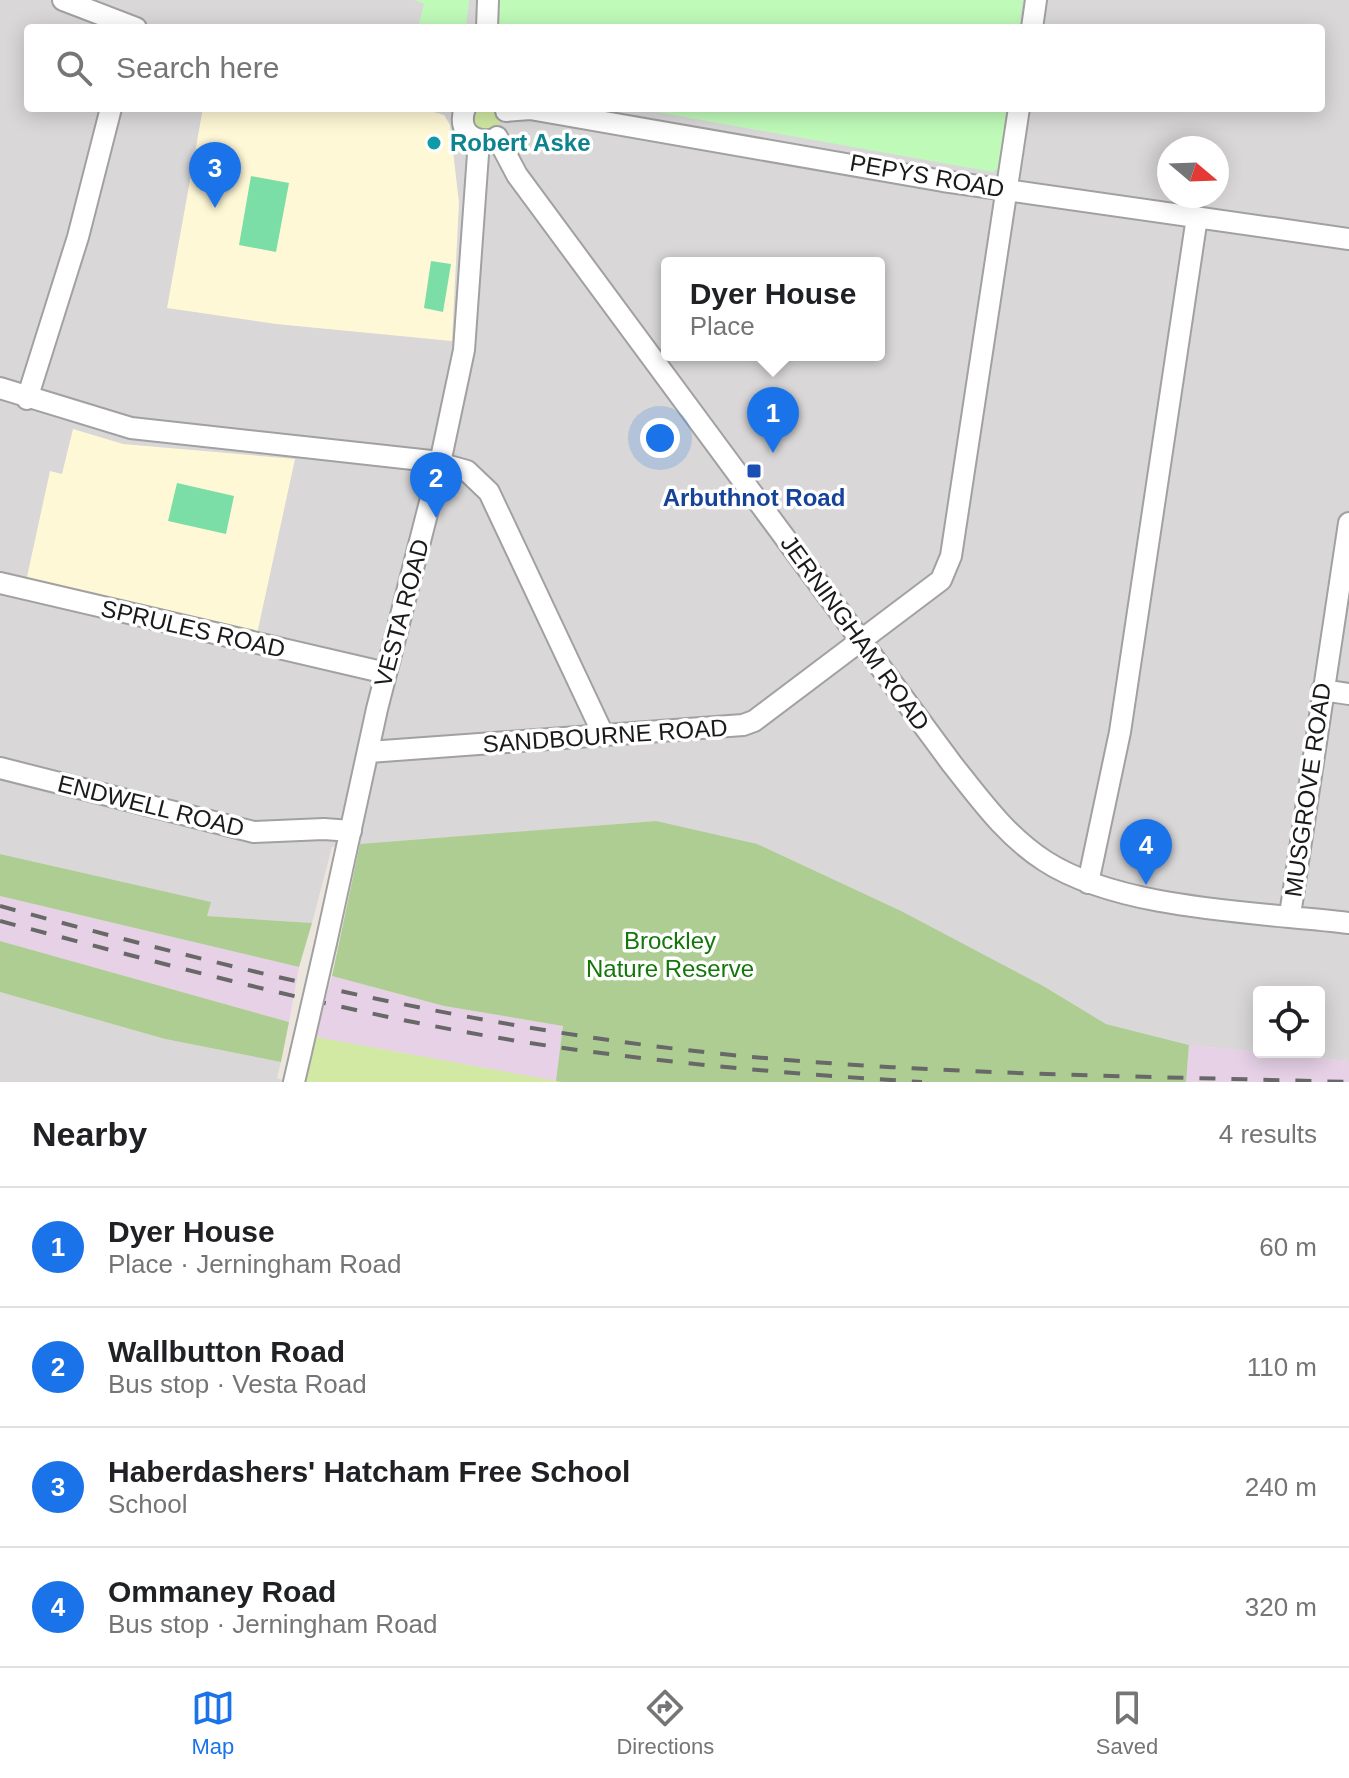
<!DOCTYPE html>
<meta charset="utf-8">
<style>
body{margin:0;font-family:Helvetica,sans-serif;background:#f2f2f2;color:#202124}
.controls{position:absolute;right:24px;bottom:24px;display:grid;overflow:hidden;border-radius:8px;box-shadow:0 4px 20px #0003}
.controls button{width:72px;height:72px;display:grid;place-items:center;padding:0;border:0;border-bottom:2px solid #e0e0e0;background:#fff;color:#202124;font:40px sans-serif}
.compass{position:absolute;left:1157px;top:136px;width:72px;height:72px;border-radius:50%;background:#fff;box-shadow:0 4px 20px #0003;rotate:109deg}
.you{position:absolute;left:660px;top:438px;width:28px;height:28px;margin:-20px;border:6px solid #fff;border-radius:50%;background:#1a73e8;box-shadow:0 0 0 12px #1a73e833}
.badge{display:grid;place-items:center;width:52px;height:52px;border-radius:50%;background:#1a73e8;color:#fff;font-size:26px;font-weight:700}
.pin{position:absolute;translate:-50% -66px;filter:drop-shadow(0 2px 4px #0008)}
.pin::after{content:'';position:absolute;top:42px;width:28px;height:24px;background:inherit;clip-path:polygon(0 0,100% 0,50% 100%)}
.popup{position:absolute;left:661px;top:257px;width:224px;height:104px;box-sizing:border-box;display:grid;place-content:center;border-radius:8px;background:#fff;filter:drop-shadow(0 2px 6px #0005);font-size:26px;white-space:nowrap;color:#757577}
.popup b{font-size:30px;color:#202124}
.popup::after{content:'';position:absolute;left:50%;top:100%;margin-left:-16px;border:16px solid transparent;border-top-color:#fff}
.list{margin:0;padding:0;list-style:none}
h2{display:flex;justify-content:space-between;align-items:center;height:104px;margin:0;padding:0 32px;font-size:34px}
h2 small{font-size:26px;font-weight:400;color:#757577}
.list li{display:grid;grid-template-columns:52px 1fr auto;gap:24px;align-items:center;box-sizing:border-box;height:120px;padding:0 32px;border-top:2px solid #e0e0e0}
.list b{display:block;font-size:30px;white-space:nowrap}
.list p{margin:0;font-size:26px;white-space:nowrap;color:#757577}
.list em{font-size:26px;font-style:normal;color:#757577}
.icon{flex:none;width:44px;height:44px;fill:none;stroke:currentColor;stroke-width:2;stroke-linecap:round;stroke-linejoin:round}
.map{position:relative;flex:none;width:1349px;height:1082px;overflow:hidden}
.search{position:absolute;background:#fff;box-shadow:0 4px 20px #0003;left:24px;right:24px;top:24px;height:88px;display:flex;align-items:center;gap:20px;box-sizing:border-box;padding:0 28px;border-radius:8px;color:#757577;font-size:30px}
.sheet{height:584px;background:#fff}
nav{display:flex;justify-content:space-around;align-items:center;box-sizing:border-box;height:112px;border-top:2px solid #e0e0e0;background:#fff;font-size:22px;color:#757577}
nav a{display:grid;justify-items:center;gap:4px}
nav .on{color:#1a73e8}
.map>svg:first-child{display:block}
</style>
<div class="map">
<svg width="1349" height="1082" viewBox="0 0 1349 1082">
<rect width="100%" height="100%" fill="#ede6df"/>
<path fill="#d9d7d8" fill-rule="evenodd" d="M0 0H1349V1061L1189 1045 1106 1024 1045 987 656 821 332 847 312 923 206 916 210 902 0 854ZM28 28H1321V108H28ZM1169 148H1217V196H1169ZM667 263H879V355H667ZM1259 992H1319V1052H1259Z
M0 992 165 1039 281 1062 277 1078 288 1082H0Z"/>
<path fill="#e6d1e6" d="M0 896 299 967 289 1022 0 941Z
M332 976 444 1006 564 1026 1187 1069 1189 1045 1349 1061V1082L556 1081 315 1037Z"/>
<path fill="#fff8d6" d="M203 108H420L444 115 450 125 459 203 452 341 276 324 167 308Z
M73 429 123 444 295 459 257 634 27 577 50 471 62 474Z"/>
<path fill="#d1e9a3" d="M472 119a14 14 0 1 1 28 0a14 14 0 1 1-28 0Z
M315 1037 562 1082H304Z"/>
<path fill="#aecd93" d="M656 821 757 844 901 911 1045 987 1106 1024 1189 1045 1186 1082H562L556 1081 563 1026 444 1006 332 976 360 844Z
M0 854 211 902 207 916 312 923 299 967 0 896Z
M0 941 289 1022 281 1062 165 1039 0 992Z"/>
<path fill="#bffab9" d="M469 0 466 28H418L424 4 414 0Z
M500 0H1023L1019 28H498Z
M634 108H1007L998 168 993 172Z"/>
<path fill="#7bdea6" d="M251 176 289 183 276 252 239 245Z
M431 261 451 264 443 312 424 308Z
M177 483 234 496 226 534 168 521Z"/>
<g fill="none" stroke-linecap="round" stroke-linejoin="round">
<g stroke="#a1a1a1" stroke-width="24">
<path id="minor" d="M63 0 136 28
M487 28 488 0
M1032 28 1036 0
M465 108C458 128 469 142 490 140
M506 111 530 109 943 181 1349 239
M497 137 517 175 952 764C980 799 1006 836 1045 861 1121 910 1258 912 1349 923
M0 388 131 428 431 461 467 471 489 492 603 734
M27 399 78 237 111 108
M0 583 386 673
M1322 690 1349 694
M369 752 743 725 754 721 941 580 951 556 1019 108
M0 768 254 832 324 829 351 831
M1088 883 1120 732 1197 217
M1290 915 1349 523
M326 943 377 709 440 463 464 350 479 140
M294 1082 301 1052"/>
</g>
<use href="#minor" stroke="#fff" stroke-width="20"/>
<path stroke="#686868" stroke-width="4" stroke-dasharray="16 16" stroke-linecap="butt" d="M0 906C241 972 483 1030 732 1055 937 1075 1143 1076 1349 1082
M0 921C175 967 351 1015 530 1043 660 1063 791 1074 922 1082"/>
<g stroke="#a1a1a1" stroke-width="24" stroke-linecap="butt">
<path id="minor-bridge" d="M301 1052 326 943"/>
</g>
<use href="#minor-bridge" stroke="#fff" stroke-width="20"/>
</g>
<circle fill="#0f9aa8" stroke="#fff" stroke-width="3" cx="434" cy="143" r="8"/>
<rect fill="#1a4fb4" stroke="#fff" stroke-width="3" x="746" y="463" width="16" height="16" rx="4"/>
<g text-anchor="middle" stroke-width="7" stroke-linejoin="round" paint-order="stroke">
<g font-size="24" font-weight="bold" fill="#0d838f" stroke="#fff" text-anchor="start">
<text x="450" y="151">Robert Aske</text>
</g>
<g font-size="24" fill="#1a1a1a" stroke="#fff">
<text transform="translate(927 176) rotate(10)" y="8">PEPYS ROAD</text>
<text transform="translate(402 613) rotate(-75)" y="8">VESTA ROAD</text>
<text transform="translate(193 629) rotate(13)" y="8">SPRULES ROAD</text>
<text transform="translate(855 633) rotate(54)" y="8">JERNINGHAM ROAD</text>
<text transform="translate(605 736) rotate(-4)" y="8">SANDBOURNE ROAD</text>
<text transform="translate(1308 790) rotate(-82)" y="8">MUSGROVE ROAD</text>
<text transform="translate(151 806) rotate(14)" y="8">ENDWELL ROAD</text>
</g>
<g font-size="24" font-weight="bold" fill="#164399" stroke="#fff">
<text x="754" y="506">Arbuthnot Road</text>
</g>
<g font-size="24" fill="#137709" stroke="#fff">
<text x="670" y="949">Brockley<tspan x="670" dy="28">Nature Reserve</tspan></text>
</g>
</g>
</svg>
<div class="controls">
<button><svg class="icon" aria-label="locate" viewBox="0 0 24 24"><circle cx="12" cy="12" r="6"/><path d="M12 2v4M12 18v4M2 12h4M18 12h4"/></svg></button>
</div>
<svg class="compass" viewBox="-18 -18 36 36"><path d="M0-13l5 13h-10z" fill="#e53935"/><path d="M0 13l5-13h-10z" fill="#757577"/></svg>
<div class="you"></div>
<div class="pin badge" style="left:773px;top:453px">1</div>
<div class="popup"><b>Dyer House</b>Place</div>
<div class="pin badge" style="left:436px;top:518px">2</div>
<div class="pin badge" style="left:215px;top:208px">3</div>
<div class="pin badge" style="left:1146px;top:885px">4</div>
<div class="search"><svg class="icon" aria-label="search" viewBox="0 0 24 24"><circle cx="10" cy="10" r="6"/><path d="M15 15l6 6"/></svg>Search here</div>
</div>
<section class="sheet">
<h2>Nearby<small>4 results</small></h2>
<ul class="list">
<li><span class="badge">1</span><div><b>Dyer House</b><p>Place · Jerningham Road</p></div><em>60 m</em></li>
<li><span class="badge">2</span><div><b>Wallbutton Road</b><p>Bus stop · Vesta Road</p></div><em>110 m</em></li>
<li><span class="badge">3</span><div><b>Haberdashers' Hatcham Free School</b><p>School</p></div><em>240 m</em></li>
<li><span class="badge">4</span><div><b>Ommaney Road</b><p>Bus stop · Jerningham Road</p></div><em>320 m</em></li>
</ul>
</section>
<nav>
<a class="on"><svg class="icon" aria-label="map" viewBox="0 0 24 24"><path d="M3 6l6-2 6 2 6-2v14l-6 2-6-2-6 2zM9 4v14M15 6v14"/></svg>Map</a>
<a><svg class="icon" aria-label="directions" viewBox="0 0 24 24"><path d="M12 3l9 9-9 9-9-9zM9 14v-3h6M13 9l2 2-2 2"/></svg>Directions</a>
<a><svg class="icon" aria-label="saved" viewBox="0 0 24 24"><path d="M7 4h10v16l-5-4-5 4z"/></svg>Saved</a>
</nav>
